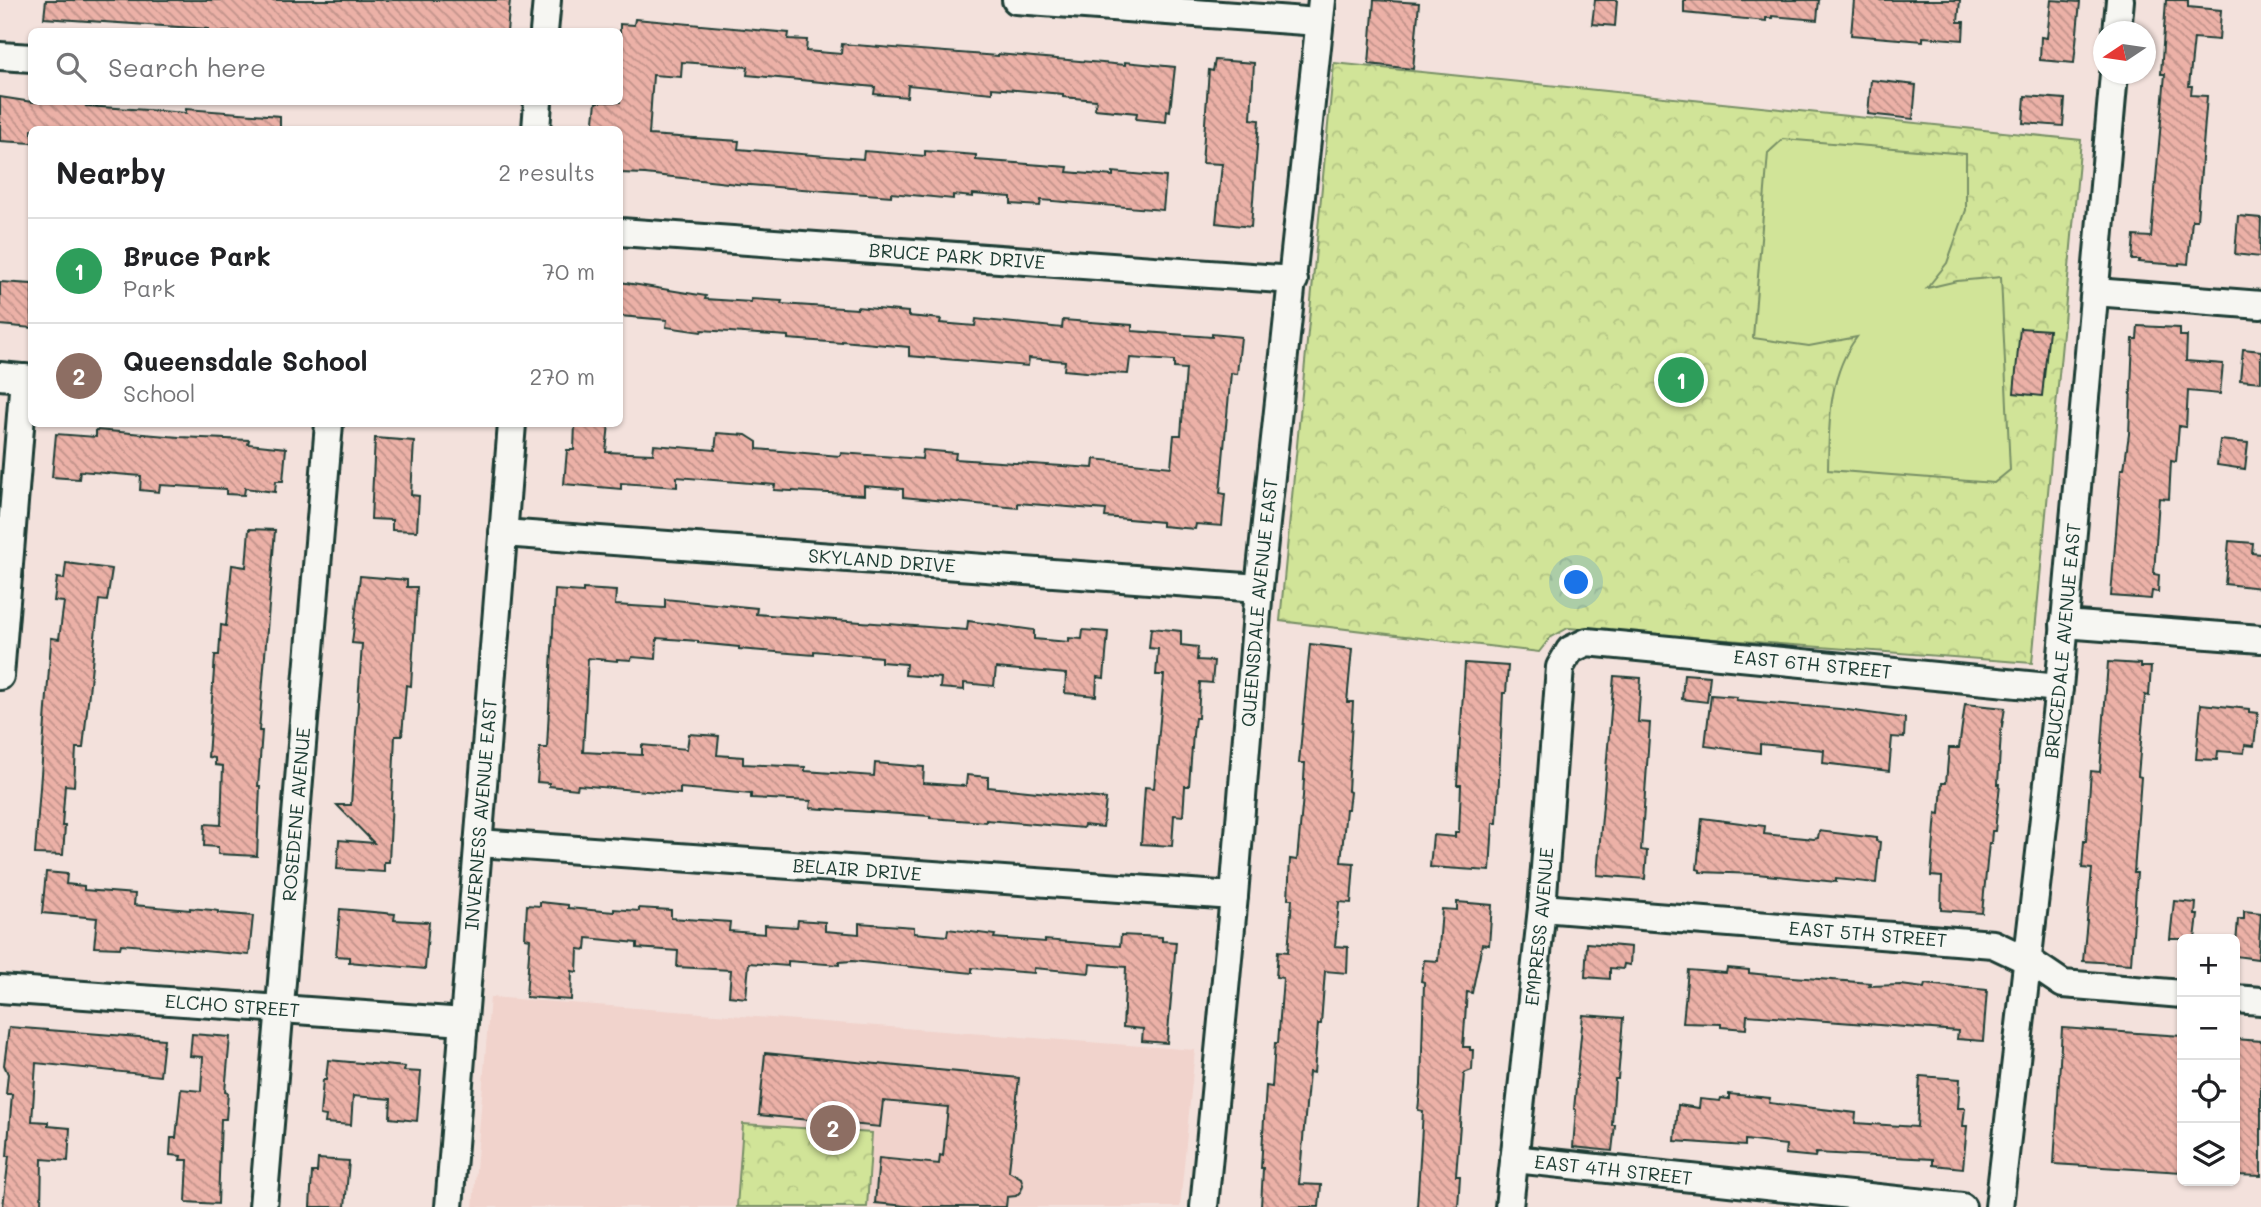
<!DOCTYPE html>
<meta charset="utf-8">
<style>
body{margin:0;font-family:Mali,sans-serif;background:#f6f6f6;color:#202124}
.controls{position:absolute;right:21px;bottom:21px;display:grid;overflow:hidden;border-radius:10px;box-shadow:0 2px 5px #0004}
.controls button{width:63px;height:63px;display:grid;place-items:center;padding:0;border:0;border-bottom:2px solid #e0e0e0;background:#fff;color:#202124;font:35px sans-serif}
.compass{position:absolute;left:2093px;top:21px;width:63px;height:63px;border-radius:50%;background:#fff;box-shadow:0 2px 5px #0004;rotate:257deg}
.you{position:absolute;left:1577px;top:583px;width:24px;height:24px;margin:-18px;border:5px solid #fff;border-radius:50%;background:#1a73e8;box-shadow:0 0 0 10px #1a73e833}
.badge{display:grid;place-items:center;width:46px;height:46px;border-radius:50%;background:#7c3aed;color:#fff;font-size:23px;font-weight:700}
.pin{position:absolute;translate:-50% -50%;border:4px solid #fff;box-shadow:0 2px 7px #0006}
.list{margin:0;padding:0;list-style:none}
h2{display:flex;justify-content:space-between;align-items:center;height:91px;margin:0;padding:0 28px;font-size:30px}
h2 small{font-size:23px;font-weight:400;color:#757577}
.list li{display:grid;grid-template-columns:46px 1fr auto;gap:21px;align-items:center;box-sizing:border-box;height:105px;padding:0 28px;border-top:2px solid #e0e0e0}
.list b{display:block;font-size:26px;white-space:nowrap}
.list p{margin:0;font-size:23px;white-space:nowrap;color:#757577}
.list em{font-size:23px;font-style:normal;color:#757577}
.icon{flex:none;width:38px;height:38px;fill:none;stroke:currentColor;stroke-width:2;stroke-linecap:round;stroke-linejoin:round}
.map{position:relative;flex:none;width:2261px;height:1207px;overflow:hidden}
.search{position:absolute;background:#fff;box-shadow:0 2px 5px #0004;left:28px;top:28px;width:595px;height:77px;display:flex;align-items:center;gap:18px;box-sizing:border-box;padding:0 24px;border-radius:10px;color:#757577;font-size:26px}
.panel{position:absolute;background:#fff;box-shadow:0 2px 5px #0004;left:28px;top:126px;width:595px;height:301px;border-radius:10px}
.map>svg:first-child{display:block}
</style>
<div class="map">
<svg width="2261" height="1207" viewBox="0 0 2261 1207">
<defs>
<pattern id="park-crowns" width="20" height="18" patternUnits="userSpaceOnUse" patternTransform="scale(1.75)"><rect width="20" height="18" fill="#d1e498"/><path d="M2 6a3 3 0 1 1 6 0M12 15a3 3 0 1 1 6 0" fill="none" stroke="#b3c484"/></pattern>
<pattern id="building-back-hatch" width="6" height="6" patternUnits="userSpaceOnUse" patternTransform="scale(1.75)"><rect width="6" height="6" fill="#ecb1a7"/><path d="M-1 5l2 2M0 0l6 6M5-1l2 2" fill="none" stroke="#bf9189"/></pattern>
</defs>
<rect width="100%" height="100%" fill="#f3e1dc"/>
<filter id="ink" filterUnits="userSpaceOnUse"><feTurbulence type="fractalNoise" baseFrequency=".0143" numOctaves="2"/><feDisplacementMap in="SourceGraphic" scale="14" xChannelSelector="R" yChannelSelector="G"/><feConvolveMatrix kernelMatrix="1 2 1 2 8 2 1 2 1" color-interpolation-filters="sRGB"/></filter>
<g filter="url(#ink)">
<path fill="#f1d3cc" d="M490 997 1195 1050 1180 1207H473Z"/>
<path fill="url(#park-crowns)" stroke="#789066" stroke-width="2" d="M1334 63 2081 140 2032 663 1568 628 1550 638 1539 652 1280 621Z
M743 1124 872 1133 867 1207H737Z"/>
<path fill="#d1e498" stroke="#789066" stroke-width="2" d="M1783 139 1966 154V210L1947 263 1927 288 1957 281 2001 277 2010 470 1994 483 1828 470C1829 423 1828 375 1857 337L1809 346 1753 338 1768 153Z"/>
<path fill="url(#building-back-hatch)" stroke="#1f3d34" stroke-width="2" d="M46 0H510L507 32H208V29L44 18Z
M1374 0 1419 3 1413 69 1369 64Z
M1595 0H1617L1615 26 1592 24Z
M1684 0H1819L1817 20 1772 16V18H1766V21L1684 13Z
M1854 0H1960L1958 22H1964L1963 40 1923 37V41L1851 35Z
M2051 0 2080 2 2074 63 2040 60 2041 37 2047 38Z
M2166 0H2188V7L2221 10 2219 40 2194 38 2189 86H2192L2191 95 2207 96 2197 220H2192L2188 264 2179 263V265L2139 262 2140 260H2132L2134 236 2151 237 2165 74H2161Z
M635 19 789 33 788 39 807 40 806 51 841 54 842 44 998 56V54L1125 65V62L1175 67 1170 111 1167 110 1166 122 1136 119 1137 113 1095 109 1096 100 1063 97V94L992 88V93L908 85 907 97 874 94 875 87 747 75 748 67 682 62 681 77 653 75 649 135 739 141 738 149 863 159 864 151 925 156V151L976 155V160L1068 167 1067 172 1113 176V172L1166 177 1163 210 1041 200 1040 206 1011 204V197L973 194V197L953 195V199L891 193V196L737 184 645 174 620 173V130H593L596 102H620V24L634 25Z
M1215 60 1254 63 1251 119 1259 120 1251 227 1216 223 1222 164 1202 163 1209 70 1213 71Z
M1871 80 1916 85 1913 119 1868 114Z
M2025 96 2065 99 2063 126 2023 123Z
M0 97 32 102 86 103V106L147 110 186 113V109L280 116V130H32V143L0 141Z
M2238 216 2261 218 2260 257 2235 254Z
M0 282 32 284V328L0 325Z
M620 282 706 296 705 299 751 302V299L782 301 781 304 857 309V307L908 312V316L941 319 940 323 975 326 976 319 1062 328 1063 320 1132 325V331L1212 337V334L1241 337 1237 374 1231 373 1226 426 1220 493 1225 494 1222 526 1196 524 1195 529 1162 526V522L1105 517 1106 510 1018 503V508L903 497V489L864 486V495L774 490 775 485 677 477V487L621 483V489L564 484 567 450H574L575 424H609L606 452 653 454 654 445 715 450 717 433 746 435 757 442V449L840 456 841 453 922 459 923 450 956 453 955 459 1093 468 1094 459 1171 467 1174 435H1181L1186 369 1174 368V361L1130 358 1128 374 1086 372 1064 370 1065 361 1029 358 1028 366 909 356V347L842 341V343L788 339V336L702 330 701 332 666 327 667 320 620 316Z
M2138 326 2180 328V336H2187L2186 361 2223 364 2220 394 2188 391 2186 427 2179 426 2176 462 2171 461 2169 499 2159 498 2154 574 2159 575 2158 592 2152 591 2151 599 2111 596 2121 469H2124L2129 434 2133 339H2137Z
M2020 328 2049 330 2042 396 2014 393Z
M2243 349 2261 351V382L2240 380Z
M96 430 179 437 249 440 248 444 286 448 283 481H276L275 492 245 488 244 495 226 494V489L160 485 159 492 140 490 141 476 80 471 79 479 52 477 56 434 96 437Z
M375 438 414 441 411 495 419 496 417 531 392 530V520L371 519Z
M2220 440 2248 443 2245 469 2217 465Z
M249 529 275 530 259 731H262L258 786H260L257 856 218 854V847L204 846 205 824 221 825 223 766 215 765V758L208 757 215 655H219L221 625 226 626 232 565 246 567Z
M2229 541 2253 543 2252 553 2261 554V588L2225 584Z
M66 563 112 569 107 601 99 600 83 748H76L74 786 65 785 62 826H65L63 855 35 854 51 642V638L59 639 64 602 54 601 57 578 64 579Z
M360 576 407 580V587H417L411 686 406 685 402 736H395L389 862H384V872L337 869 339 840 374 843 337 805H351L362 644 352 643Z
M583 589 616 591 615 605 665 608V599L757 608 756 614 967 630 968 621 1034 630V639L1069 642V638L1082 639 1083 630 1108 632 1104 678 1097 677 1096 696 1065 693 1066 674 996 668 994 686 964 683V690L940 688 941 678 905 675 906 664 881 662V657L814 651V655L739 649V647L698 643V641L657 638 656 659 632 657 631 660 617 659V661L588 658 583 752 642 755V745L687 749 689 734 719 736 717 755 743 757V764L805 767V771L874 776 875 763 924 767 923 783 966 786 967 775 988 777V787L1106 799 1103 827 1084 825 1083 828 986 820V822L930 818V816L810 808 811 801 751 798V794L680 788V794L578 785 577 789 549 786V783L537 782 540 748H547L555 590 583 592Z
M1151 628 1181 631V645L1198 647 1197 660 1214 661 1212 683 1200 682 1198 718H1195L1193 734 1189 786H1185L1183 816 1174 815 1172 846 1141 844 1145 787 1154 788 1164 675H1156L1158 649 1149 648Z
M1310 644 1352 649 1347 702H1353L1348 791 1350 792 1348 809H1346L1341 862 1354 863 1351 903 1339 902 1335 946 1348 947 1347 973 1325 971 1321 1024H1318L1314 1073 1309 1072 1299 1184 1321 1185 1319 1207H1261L1263 1168H1261L1266 1086 1272 1087 1275 1043H1278L1283 978 1276 977 1278 951 1288 952 1292 899H1288L1290 859 1297 860 1303 796 1305 763H1299Z
M2108 662 2141 664V667H2151L2149 696 2145 695 2138 776 2141 777 2134 873H2137L2131 964 2083 961 2092 869 2082 868 2084 841H2086L2091 771 2100 772Z
M1465 663 1508 666 1506 693H1503L1497 823H1493L1490 871 1430 867 1433 835 1455 837V832H1459L1461 785H1457Z
M1684 674 1710 676 1707 702 1682 699Z
M1614 676 1641 678 1638 722 1650 723 1641 850 1647 851 1645 879 1597 875Z
M1711 695 1737 697 1736 700 1840 709 1905 718 1904 738 1892 737 1889 771 1823 763 1824 750 1760 744V753L1705 746Z
M1965 704 2005 708 2001 732 1998 784H2000L1995 831H1992L1991 843H1989L1982 913 1941 910 1942 877 1931 876 1936 813 1940 814 1942 783H1946L1949 748H1959Z
M2201 704 2249 709V712L2258 713 2254 746 2245 745 2244 753 2218 751 2217 760 2196 759Z
M1702 818 1765 826 1764 834 1814 839 1818 838 1819 831 1876 838V841L1880 842 1876 883 1836 879V882L1757 874 1700 872V870L1697 869Z
M46 872 67 874 66 884 84 886V890L135 894 134 905 190 910V908L212 910 218 911V913L253 916 249 955 121 944 120 948 94 947 97 918 42 913Z
M2174 901 2196 903 2195 915H2198L2195 939H2170Z
M540 902 568 905V908L614 912V909L639 911V908L671 910V918L730 922 729 931 765 934V925L797 927 798 920 825 922V931L859 934V923L914 927V933L947 936 948 929 995 935 994 938 1045 942V940L1120 946 1121 935 1162 937V941L1176 942 1167 1043 1142 1041 1143 1029 1123 1027 1126 967 1090 964 1089 973 1034 968V973L972 968V973L852 961 839 962V965L788 961V966L749 963 746 998 729 996 731 970 677 967 678 951 637 948V943L587 938 586 950 578 949 577 972 572 971 571 1000 526 997 530 939 525 938 527 905 540 906Z
M1457 902 1492 905 1489 945 1482 944 1472 993 1467 992 1463 1047H1470V1050H1473L1472 1070 1464 1073 1456 1176H1460L1458 1207H1417L1423 1111 1418 1110 1421 1085 1424 982 1421 981 1424 960 1438 961 1442 909 1457 910Z
M340 909 395 914 394 920 429 922 425 969 349 962V957L336 956Z
M2244 911 2261 913 2258 959 2235 956 2238 919H2244Z
M1587 943 1631 947 1630 965 1624 964 1623 969 1610 968V979L1585 977Z
M1727 968 1749 970V973L1768 975 1870 983 1869 986 1901 985 1924 988 1925 984 1987 990 1983 1041 1957 1039 1958 1031 1747 1015 1746 1029 1721 1027V1024L1683 1023 1688 970 1726 973Z
M1583 1015 1623 1018 1618 1079H1615L1612 1125H1615L1612 1151 1573 1147 1576 1110 1574 1109Z
M9 1027 164 1039 160 1076 36 1063 32 1121 48 1122V1126L70 1128 68 1161 42 1159 41 1207H3L9 1156H7L12 1094H6L8 1074 4 1065Z
M2062 1028 2182 1036V1172L2054 1164Z
M192 1034 230 1037 225 1092 228 1093 226 1119H221L218 1204 186 1202 188 1160H180L181 1156 170 1155 171 1138H176L181 1089 201 1091 203 1057 190 1056Z
M2235 1039 2261 1041V1176L2235 1175Z
M765 1053 1019 1078 1009 1171 1021 1178 1023 1185 1021 1191 1016 1196 1007 1197 1006 1207H917L875 1203 879 1158 939 1164 940 1155 943 1156 948 1107 883 1101 880 1127 759 1115Z
M328 1060 405 1067 404 1071 421 1072 417 1121 390 1118 391 1099 353 1096 351 1125 325 1123 326 1116 320 1115 323 1080H326Z
M1920 1076 1960 1079 1958 1108H1965L1963 1126H1967L1963 1168 1933 1165V1159L1816 1153 1815 1157 1785 1154 1786 1145 1745 1140V1146L1675 1141 1678 1105 1699 1108 1700 1099 1720 1101 1721 1098 1729 1099V1094L1770 1098 1769 1103 1856 1113 1855 1123 1917 1127Z
M318 1159 349 1161 345 1207H310L312 1172H317Z"/>
<g fill="none" stroke-linecap="round" stroke-linejoin="round">
<g stroke="#1f3d34" stroke-width="32">
<g id="minor">
<path d="M1016 0 1319 22"/>
<path d="M544 32 547 0"/>
<path d="M2117 32 2120 0"/>
<path d="M0 56 32 58"/>
<path d="M536 130 538 102"/>
<path id="s1" d="M620 232 1294 280"/>
<path d="M2095 292 2261 305"/>
<path d="M0 376 32 379"/>
<path id="s2" d="M503 533 1259 588"/>
<path d="M2064 624 2261 639"/>
<path d="M0 676 24 378"/>
<path id="s3" d="M478 843 1234 896"/>
<path id="s4" d="M1542 908 1993 944 2029 961 2063 984 2182 994"/>
<path id="s5" d="M0 989 464 1022"/>
<path d="M2235 999 2261 1001"/>
<path id="s6" d="M1514 1159 1962 1207"/>
<path id="s7" d="M263 1207 329 424"/>
<path id="s8" d="M449 1207 512 424"/>
<path id="s9" d="M1204 1207 1234 896 1259 588 1322 0"/>
<path id="s10" d="M1509 1207 1542 908 1560 667 1570 650 1587 642 2059 688"/>
<path id="s11" d="M1999 1207 2059 688 2114 74"/>
</g>
</g>
<use href="#minor" stroke="#f6f6f2" stroke-width="26"/>
</g>
</g>
<g text-anchor="middle" stroke-width="6" stroke-linejoin="round" paint-order="stroke">
<g font-size="19" fill="#1f3d34" stroke="#f6f6f2">
<text dy="7" stroke="none"><textPath href="#s1" startOffset="338">BRUCE PARK DRIVE</textPath></text>
<text dy="7" stroke="none"><textPath href="#s2" startOffset="380">SKYLAND DRIVE</textPath></text>
<text dy="7" stroke="none"><textPath href="#s9" startOffset="607">QUEENSDALE AVENUE EAST</textPath></text>
<text dy="7" stroke="none"><textPath href="#s11" startOffset="570">BRUCEDALE AVENUE EAST</textPath></text>
<text dy="7" stroke="none"><textPath href="#s10" startOffset="808">EAST 6TH STREET</textPath></text>
<text dy="7" stroke="none"><textPath href="#s7" startOffset="394">ROSEDENE AVENUE</textPath></text>
<text dy="7" stroke="none"><textPath href="#s8" startOffset="394">INVERNESS AVENUE EAST</textPath></text>
<text dy="7" stroke="none"><textPath href="#s3" startOffset="380">BELAIR DRIVE</textPath></text>
<text dy="7" stroke="none"><textPath href="#s10" startOffset="282">EMPRESS AVENUE</textPath></text>
<text dy="7" stroke="none"><textPath href="#s4" startOffset="327">EAST 5TH STREET</textPath></text>
<text dy="7" stroke="none"><textPath href="#s5" startOffset="233">ELCHO STREET</textPath></text>
<text dy="7" stroke="none"><textPath href="#s6" startOffset="100">EAST 4TH STREET</textPath></text>
</g>
</g>
</svg>
<div class="controls">
<button>+</button>
<button>−</button>
<button><svg class="icon" aria-label="locate" viewBox="0 0 24 24"><circle cx="12" cy="12" r="6"/><path d="M12 2v4M12 18v4M2 12h4M18 12h4"/></svg></button>
<button><svg class="icon" aria-label="layers" viewBox="0 0 24 24"><path d="M12 4l9 5-9 5-9-5zM3 14l9 5 9-5"/></svg></button>
</div>
<svg class="compass" viewBox="-18 -18 36 36"><path d="M0-13l5 13h-10z" fill="#e53935"/><path d="M0 13l5-13h-10z" fill="#757577"/></svg>
<div class="you"></div>
<div class="pin badge" style="left:1681px;top:380px;background:#2e9e5b">1</div>
<div class="pin badge" style="left:833px;top:1128px;background:#8d6e63">2</div>
<div class="search"><svg class="icon" aria-label="search" viewBox="0 0 24 24"><circle cx="10" cy="10" r="6"/><path d="M15 15l6 6"/></svg>Search here</div>
<section class="panel">
<h2>Nearby<small>2 results</small></h2>
<ul class="list">
<li><span class="badge" style="background:#2e9e5b">1</span><div><b>Bruce Park</b><p>Park</p></div><em>70 m</em></li>
<li><span class="badge" style="background:#8d6e63">2</span><div><b>Queensdale School</b><p>School</p></div><em>270 m</em></li>
</ul>
</section>
</div>
